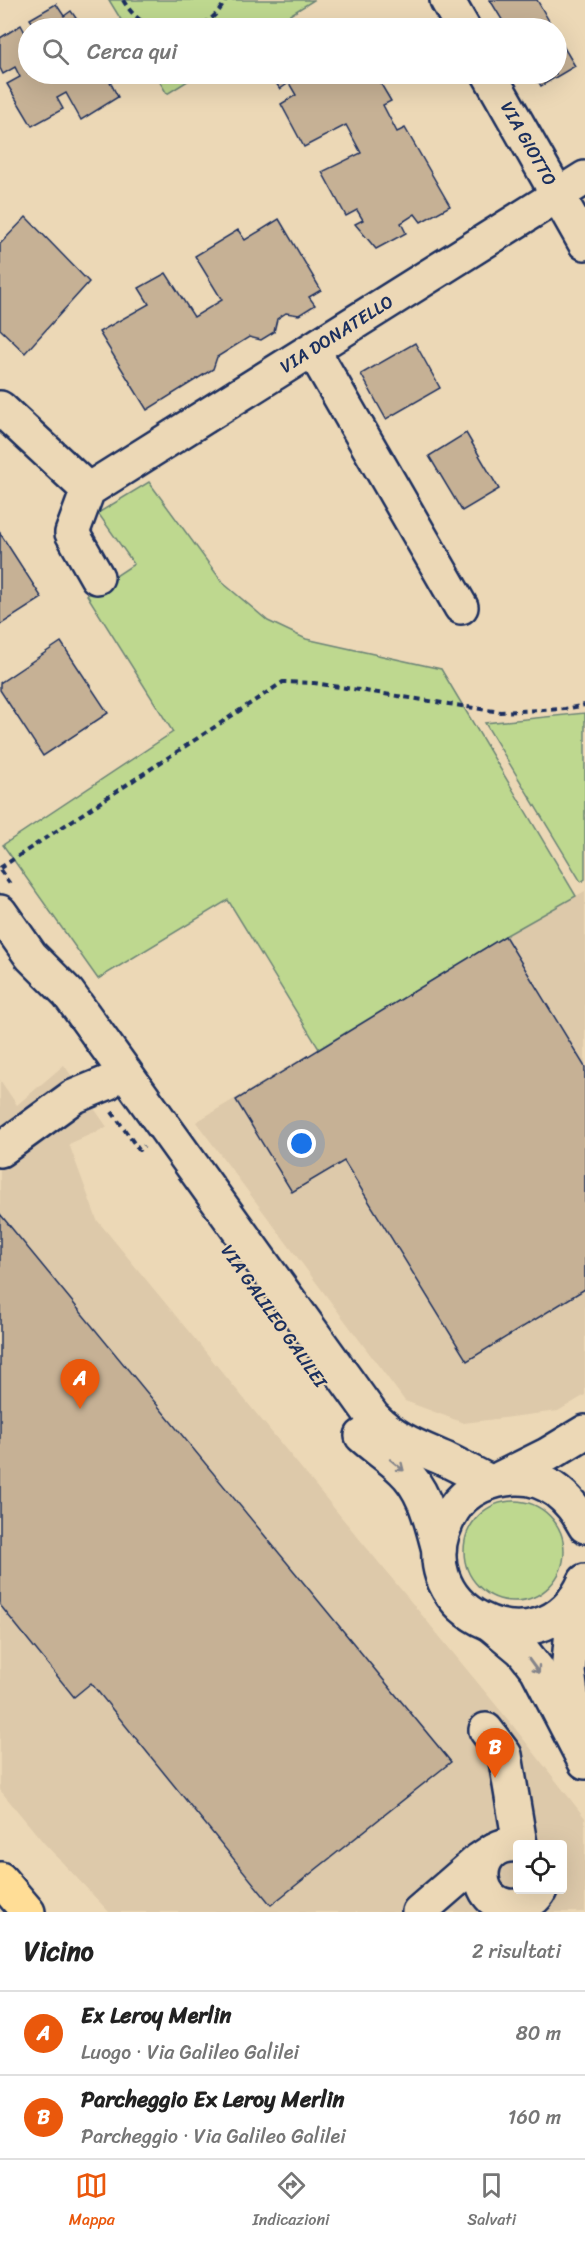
<!DOCTYPE html>
<html lang="it">
<meta charset="utf-8">
<style>
body{margin:0;font-family:Sriracha,sans-serif;background:#f2f2f2;color:#222}
.controls{position:absolute;right:18px;bottom:18px;display:grid;overflow:hidden;border-radius:6px;box-shadow:0 6px 24px #0002}
.controls button{width:54px;height:54px;display:grid;place-items:center;padding:0;border:0;border-bottom:2px solid #e0e0e0;background:#fff;color:#222;font:30px sans-serif}
.you{position:absolute;left:302px;top:1144px;width:21px;height:21px;margin:-15px;border:4px solid #fff;border-radius:50%;background:#1a73e8;box-shadow:0 0 0 9px #1a73e833}
.badge{display:grid;place-items:center;width:39px;height:39px;border-radius:50%;background:#ea580c;color:#fff;font-size:20px;font-weight:700}
.pin{position:absolute;translate:-50% -50px;filter:drop-shadow(0 2px 3px #0008)}
.pin::after{content:'';position:absolute;top:32px;width:21px;height:18px;background:inherit;clip-path:polygon(0 0,100% 0,50% 100%)}
.list{margin:0;padding:0;list-style:none}
h2{display:flex;justify-content:space-between;align-items:center;height:78px;margin:0;padding:0 24px;font-size:26px}
h2 small{font-size:20px;font-weight:400;color:#767676}
.list li{display:grid;grid-template-columns:39px 1fr auto;gap:18px;align-items:center;box-sizing:border-box;height:84px;padding:0 24px;border-top:2px solid #e0e0e0}
.list b{display:block;font-size:22px;white-space:nowrap}
.list p{margin:0;font-size:20px;white-space:nowrap;color:#767676}
.list em{font-size:20px;font-style:normal;color:#767676}
.icon{flex:none;width:33px;height:33px;fill:none;stroke:currentColor;stroke-width:2;stroke-linecap:round;stroke-linejoin:round}
.map{position:relative;flex:none;width:585px;height:1912px;overflow:hidden}
.search{position:absolute;background:#fff;box-shadow:0 6px 24px #0002;left:18px;right:18px;top:18px;height:66px;display:flex;align-items:center;gap:15px;box-sizing:border-box;padding:0 21px;border-radius:33px;color:#767676;font-size:22px}
.sheet{height:246px;background:#fff}
nav{display:flex;justify-content:space-around;align-items:center;box-sizing:border-box;height:84px;border-top:2px solid #e0e0e0;background:#fff;font-size:16px;color:#767676}
nav a{display:grid;justify-items:center;gap:3px}
nav .on{color:#ea580c}
.map>svg:first-child{display:block}
</style>
<div class="map">
<svg width="585" height="1912" viewBox="0 0 585 1912">
<rect width="100%" height="100%" fill="#ecd8b6"/>
<filter id="ink" filterUnits="userSpaceOnUse"><feTurbulence type="fractalNoise" baseFrequency=".0167" numOctaves="2"/><feDisplacementMap in="SourceGraphic" scale="12" xChannelSelector="R" yChannelSelector="G"/><feConvolveMatrix kernelMatrix="1 2 1 2 8 2 1 2 1" color-interpolation-filters="sRGB"/></filter>
<g filter="url(#ink)">
<path fill="#ddc9aa" fill-rule="evenodd" d="M585 891V1395L558 1411 464 1423 405 1401 196 1122 505 936Z
M64 1065 107 1127 69 1144 97 1220 514 1727 585 1818V1912H109L44 1843 0 1790V1080L17 1105ZM518 1844H562V1890H518Z"/>
<path fill="#bed88f" stroke="#6c8476" stroke-width="1.5" d="M109 0H314L269 28H126Z
M155 74H199L167 94Z
M149 482 223 583 268 621 306 639 441 669 576 896 505 936 319 1049 228 900 98 979 3 845 173 732 87 595 134 564 98 513Z
M585 713V879L581 882 485 723Z
M464 1551a50 50 0 1 1 100 0a50 50 0 1 1-100 0Z"/>
<path fill="#c6b195" stroke="#1b2f5e" stroke-width="1.5" d="M490 0H537L553 28H507Z
M56 4 64 16 71 11 83 28H36L30 19Z
M21 25 28 38V74H111L107 76 118 97 81 120 66 93 57 98 63 109 32 126 7 84 20 77 15 67 3 74 0 68V38Z
M556 34 575 66 541 86 534 74H556Z
M270 74H375L391 101 383 105 397 132 405 128 450 206 421 222 415 214 401 223 406 233 376 249 355 224 363 220 357 210 346 216 322 172 361 153 346 125 304 147 281 104 296 95 289 83 280 89Z
M26 217 89 282 25 353 0 329V244Z
M279 219 321 290 309 297 315 305 299 315 286 313 277 319 274 332 261 340 249 337 217 357 213 369 147 410 99 332 149 304 139 288 166 273 194 317 222 300 195 256 238 230 245 240Z
M415 343 440 388 386 419 361 374Z
M466 433 499 489 462 511 429 456Z
M0 533 42 598 0 625Z
M61 642 108 713 43 756 0 690V683Z
M505 936 585 1067V1289L467 1361 344 1161 292 1192 236 1100Z
M0 1214 451 1762 271 1905 91 1683 74 1697 0 1605Z"/>
<g fill="none" stroke-linecap="round" stroke-linejoin="round">
<g stroke="#1b2f5e" stroke-width="38">
<g id="minor">
<path d="M447 0 463 28"/>
<path id="s1" d="M489 74 585 243"/>
<path d="M313 350 461 607"/>
<path d="M0 408 88 490"/>
<path id="s2" d="M97 577 72 533 88 490 585 178"/>
<path d="M0 912 31 956 68 993 373 1417C395 1440 420 1448 449 1461 463 1468 476 1475 490 1482"/>
<path d="M0 1150 73 1097 107 1083"/>
<path d="M362 1436C375 1448 390 1457 402 1469 425 1490 431 1521 439 1550"/>
<path d="M501 1478 547 1455 585 1432"/>
<path d="M585 1526C571 1499 547 1476 515 1478 491 1479 466 1489 453 1510 393 1607 542 1680 585 1581"/>
<path d="M575 1599 568 1672 575 1723"/>
<path d="M492 1625 522 1650 537 1669 585 1762"/>
<path d="M486 1730 505 1755 520 1844"/>
<path d="M518 1845C467 1841 473 1912 518 1906 528 1904 536 1898 540 1890"/>
<path d="M419 1912 479 1860 494 1850"/>
</g>
</g>
<g stroke="#1b2f5e" stroke-width="38">
<path id="highway" d="M0 1879 28 1912"/>
</g>
<path stroke="#1b2f5e" stroke-width="4" stroke-dasharray="6 4.5" stroke-linecap="butt" d="M123 0C131 14 141 23 156 28
M193 28C209 23 218 14 226 0
M0 868 283 682 314 683 500 712 565 709 585 705
M0 870 10 884
M112 1112 139 1150 144 1146"/>
<use href="#minor" stroke="#ecd8b6" stroke-width="33"/>
<use href="#highway" stroke="#ffdd96" stroke-width="33"/>
</g>
<defs><path id="oneway-shaft" d="M-6 0H5M1.5-3L5.5 0L1.5 3" fill="none" stroke-width="1.6" stroke-linecap="round" stroke-linejoin="round" transform="scale(1.5)"/></defs>
<g stroke="#84848a">
<use href="#oneway-shaft" transform="translate(397 1465) rotate(39)"/>
<use href="#oneway-shaft" transform="translate(534 1666) rotate(54)"/>
</g>
</g>
<g text-anchor="middle" stroke-width="4.5" stroke-linejoin="round" paint-order="stroke">
<g font-size="18" fill="#1b2f5e" stroke="#ecd8b6">
<text dy="6" stroke="none"><textPath href="#s1" startOffset="80">VIA GIOTTO</textPath></text>
<text dy="6" stroke="none"><textPath href="#s2" startOffset="390">VIA DONATELLO</textPath></text>
<text transform="translate(274 1316) rotate(55)" y="6">VIA GALILEO GALILEI</text>
</g>
</g>
</svg>
<div class="controls">
<button><svg class="icon" aria-label="locate" viewBox="0 0 24 24"><circle cx="12" cy="12" r="6"/><path d="M12 2v4M12 18v4M2 12h4M18 12h4"/></svg></button>
</div>
<div class="you"></div>
<div class="pin badge" style="left:80px;top:1409px">A</div>
<div class="pin badge" style="left:495px;top:1778px">B</div>
<div class="search"><svg class="icon" aria-label="search" viewBox="0 0 24 24"><circle cx="10" cy="10" r="6"/><path d="M15 15l6 6"/></svg>Cerca qui</div>
</div>
<section class="sheet">
<h2>Vicino<small>2 risultati</small></h2>
<ul class="list">
<li><span class="badge">A</span><div><b>Ex Leroy Merlin</b><p>Luogo · Via Galileo Galilei</p></div><em>80 m</em></li>
<li><span class="badge">B</span><div><b>Parcheggio Ex Leroy Merlin</b><p>Parcheggio · Via Galileo Galilei</p></div><em>160 m</em></li>
</ul>
</section>
<nav>
<a class="on"><svg class="icon" aria-label="map" viewBox="0 0 24 24"><path d="M3 6l6-2 6 2 6-2v14l-6 2-6-2-6 2zM9 4v14M15 6v14"/></svg>Mappa</a>
<a><svg class="icon" aria-label="directions" viewBox="0 0 24 24"><path d="M12 3l9 9-9 9-9-9zM9 14v-3h6M13 9l2 2-2 2"/></svg>Indicazioni</a>
<a><svg class="icon" aria-label="saved" viewBox="0 0 24 24"><path d="M7 4h10v16l-5-4-5 4z"/></svg>Salvati</a>
</nav>
